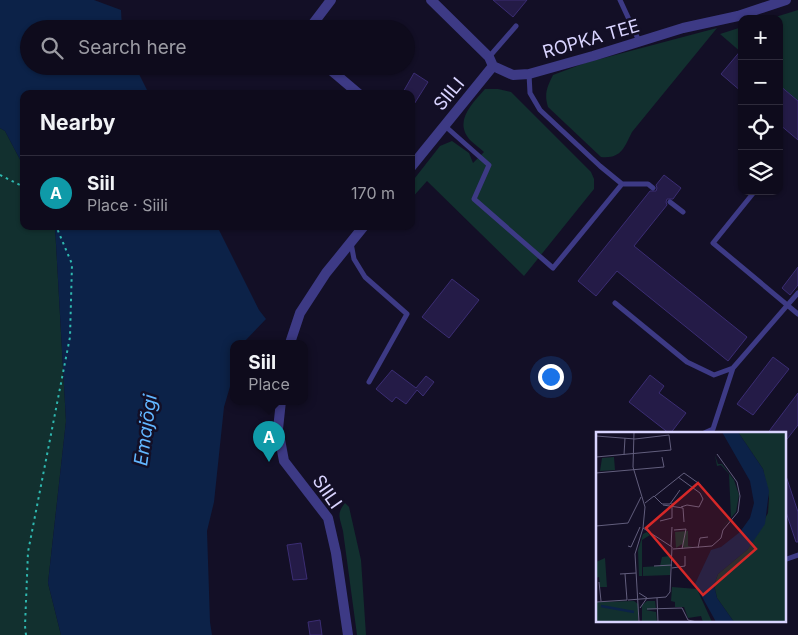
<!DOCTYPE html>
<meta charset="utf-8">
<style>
body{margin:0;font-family:Inter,sans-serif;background:#171425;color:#f1f3f6}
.controls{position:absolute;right:15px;top:15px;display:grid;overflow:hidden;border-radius:10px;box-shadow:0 1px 4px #0004}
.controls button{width:45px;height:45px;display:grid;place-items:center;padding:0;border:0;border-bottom:1px solid #2e2b3b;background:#0e0b1c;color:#f1f3f6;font:25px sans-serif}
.you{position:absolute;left:550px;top:376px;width:18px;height:18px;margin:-12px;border:4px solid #fff;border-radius:50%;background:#1a73e8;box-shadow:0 0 0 8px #1a73e833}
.badge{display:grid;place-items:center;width:32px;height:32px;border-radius:50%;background:#8c9099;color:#fff;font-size:16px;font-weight:700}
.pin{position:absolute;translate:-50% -41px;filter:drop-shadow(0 1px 2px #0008)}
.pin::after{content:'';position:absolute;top:26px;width:18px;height:15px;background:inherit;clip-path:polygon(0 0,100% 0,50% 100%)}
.popup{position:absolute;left:230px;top:340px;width:78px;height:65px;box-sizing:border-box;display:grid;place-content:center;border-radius:10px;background:#0e0b1c;filter:drop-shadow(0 1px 4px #0005);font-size:16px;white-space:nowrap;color:#9b9ba3}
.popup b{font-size:19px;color:#f1f3f6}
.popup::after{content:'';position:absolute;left:50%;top:100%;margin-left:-10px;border:10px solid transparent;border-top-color:#0e0b1c}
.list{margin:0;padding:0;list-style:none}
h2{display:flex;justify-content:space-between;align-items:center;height:65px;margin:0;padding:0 20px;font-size:21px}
h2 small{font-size:16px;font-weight:400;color:#9b9ba3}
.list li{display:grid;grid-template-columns:32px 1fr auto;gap:15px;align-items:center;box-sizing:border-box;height:75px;padding:0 20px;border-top:1px solid #2e2b3b}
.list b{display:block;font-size:19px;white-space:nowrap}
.list p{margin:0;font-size:16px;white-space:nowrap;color:#9b9ba3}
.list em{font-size:16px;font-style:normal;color:#9b9ba3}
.icon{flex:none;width:28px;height:28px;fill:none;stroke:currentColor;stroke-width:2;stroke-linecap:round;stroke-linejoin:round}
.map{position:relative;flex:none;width:798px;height:635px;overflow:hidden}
.search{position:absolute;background:#0e0b1c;box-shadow:0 1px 4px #0004;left:20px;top:20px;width:395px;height:55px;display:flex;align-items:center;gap:12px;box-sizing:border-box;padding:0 18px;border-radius:28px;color:#9b9ba3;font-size:19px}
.panel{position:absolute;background:#0e0b1c;box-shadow:0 1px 4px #0004;left:20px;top:90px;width:395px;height:140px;border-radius:10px}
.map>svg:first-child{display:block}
</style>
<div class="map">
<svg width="798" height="635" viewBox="0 0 798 635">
<rect width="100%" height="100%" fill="#130f26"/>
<path fill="#12302f" d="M798 10V101L779 85V19H769Z
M742 27V53L720 34Z
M717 28 632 132C624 148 621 159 601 157L548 107C544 94 547 87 553 75L585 63Z
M485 89H498L511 92 591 172 594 179V189L524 276 427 181 411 199V183L440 146 452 141 469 153 473 163 484 152C480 148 475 145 471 141 453 122 471 105 485 89Z
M0 128 5 131 24 167V226H55L66 421 48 583 61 635H0Z
M345 503 349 507 361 560 366 635H357L343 531C340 518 336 514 345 503Z"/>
<path fill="#0c2248" d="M0 0H94L121 10 122 29H29V66H135L149 94H24V167L5 131 0 128Z
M55 226H217L259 310 266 319 243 343H234V373L224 407 214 502 207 531 210 622 212 635H61L48 583 66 421Z"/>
<path fill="#241b47" stroke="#3b2d73" d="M493 0H527L513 17Z
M742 49V92L721 74Z
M414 73 428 82 411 109V94H402Z
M779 85 798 101V140L779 124Z
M664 175 681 188 673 199H667L666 202 667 205 634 246 747 337 728 361 617 271 596 296 578 281 650 191H656L657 188 656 185Z
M798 267V285L790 295 782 288Z
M452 279 479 300 449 338 422 317Z
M773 357 789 369 753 415 737 404Z
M392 370 416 388 426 376 434 382 423 396 417 390 406 404 396 397 392 402 376 389Z
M650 375 664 386 659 393 686 413 670 434 629 402Z
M798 393V425L784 443V434H767Z
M784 476H786L798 512V542H796L784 506Z
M301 543 307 579 293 580 287 545Z
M320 620 322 635H310L308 622Z"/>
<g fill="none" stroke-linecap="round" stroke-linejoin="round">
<path stroke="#2fb8b0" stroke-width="2" stroke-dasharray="2.5 4" stroke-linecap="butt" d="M0 175 24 187
M26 635 25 626 28 552 70 337 72 264 56 226"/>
<path stroke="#3d3a85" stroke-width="5" d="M620 0 639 41
M489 57 516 26
M529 74 530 93 540 110 600 166 622 184H648L653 188
M445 126 489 165 474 199 553 268 622 184
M755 191 713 243 798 314
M670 202 683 212
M351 243 354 259 365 277 407 314 369 382
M615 303 687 362 714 375 733 368 798 293
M702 434 713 429 733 368
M784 560 798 555"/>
<path stroke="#3d3a85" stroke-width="10" d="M431 0 489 57 493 66 513 75 529 74 593 56 683 28 738 16 786 0
M311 29 312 25 331 0
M326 66 359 94
M411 167 493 66
M290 343 300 313 326 273 364 226
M281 401 278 429 284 461 328 518 336 553 348 635"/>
</g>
<g text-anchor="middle" stroke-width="5" stroke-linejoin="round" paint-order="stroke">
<g font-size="18" fill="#d9d4ff" stroke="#130f26">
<text transform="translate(591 39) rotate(-16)" y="6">ROPKA TEE</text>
<text transform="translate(449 94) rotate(-50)" y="6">SIILI</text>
<text transform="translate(327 492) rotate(55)" y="6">SIILI</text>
</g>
<g font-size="19" font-style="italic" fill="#62b6ff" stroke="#130f26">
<text transform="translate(145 430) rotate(-82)" y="7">Emajõgi</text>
</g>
</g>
<g transform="translate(596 432)">
<rect width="190" height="190" fill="#130f26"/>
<path d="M142 0H190V190H138L121 166 118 153 122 142 152 117 172 81 173 66 167 37ZM119 23 122 32H126L138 48 143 63 140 80 124 98 135 85 133 42 125 33 121 34ZM18 25 19 38 4 39 6 26ZM92 99V114L97 115 88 116 86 112 80 116 79 100ZM51 100 54 103 46 108V144H43L42 118 47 102ZM74 124V143L47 144V135L64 134 66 125ZM9 126 11 155H4L3 145 0 146V130ZM76 155 101 157 116 190H107L105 184 92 186 88 175H79V170L75 169ZM38 169 42 172V190H0V170ZM51 169H59L60 177 50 178 60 180 61 190H46V173Z" fill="#12302f"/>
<path d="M126 0H142L167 37 173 59 169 92 152 117 122 142 118 153 121 166 138 190H120L99 152 115 118 125 115 144 100 154 86 158 71 154 49Z" fill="#0c2248"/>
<path fill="none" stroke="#0c2248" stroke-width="2.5" d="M5 174 38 180"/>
<path fill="none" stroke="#625e7d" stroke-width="1" d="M38 0 37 35 49 75 47 96 39 122 43 190M0 4 39 7 73 3 75 18 0 25M28 23 29 6M0 41 68 35 66 25M82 45 104 61 107 67 103 75 91 73 85 75M59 64 88 41 105 53M49 71 58 64 66 72H74L84 58M67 73 87 76 88 90M64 89 76 86V71M0 94 32 91 45 65M78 98 90 97 86 117M32 114 35 115 44 95M75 114 76 95M102 116 104 106 112 105M77 117 116 114 125 106 127 98 142 80 144 64 141 50 121 22M58 134 76 133M76 136 89 134V124M24 142 40 141M29 142 31 168M3 150 5 169M43 161 51 166 44 176M61 166 62 190M32 168 70 165 74 160 76 115 47 96M0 170 31 168M51 177 86 176 92 188 101 190"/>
<path fill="#d62828" fill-opacity="0.15" stroke="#d62828" stroke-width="2.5" d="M102 51 160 117 107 163 50 96Z"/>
<rect width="190" height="190" fill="none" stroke="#d9d4ff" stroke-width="2.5"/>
</g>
</svg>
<div class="controls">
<button>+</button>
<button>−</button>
<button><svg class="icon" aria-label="locate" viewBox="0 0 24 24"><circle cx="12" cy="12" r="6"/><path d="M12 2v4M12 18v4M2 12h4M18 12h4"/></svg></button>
<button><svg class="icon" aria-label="layers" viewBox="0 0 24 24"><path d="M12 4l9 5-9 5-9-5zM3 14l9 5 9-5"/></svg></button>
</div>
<div class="you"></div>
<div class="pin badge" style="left:269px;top:462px;background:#0f9aa8">A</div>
<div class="popup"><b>Siil</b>Place</div>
<div class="search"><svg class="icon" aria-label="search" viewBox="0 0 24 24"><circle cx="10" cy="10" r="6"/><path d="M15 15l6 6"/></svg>Search here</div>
<section class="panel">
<h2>Nearby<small></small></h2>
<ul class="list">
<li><span class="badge" style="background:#0f9aa8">A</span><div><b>Siil</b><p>Place · Siili</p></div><em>170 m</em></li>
</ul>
</section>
</div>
